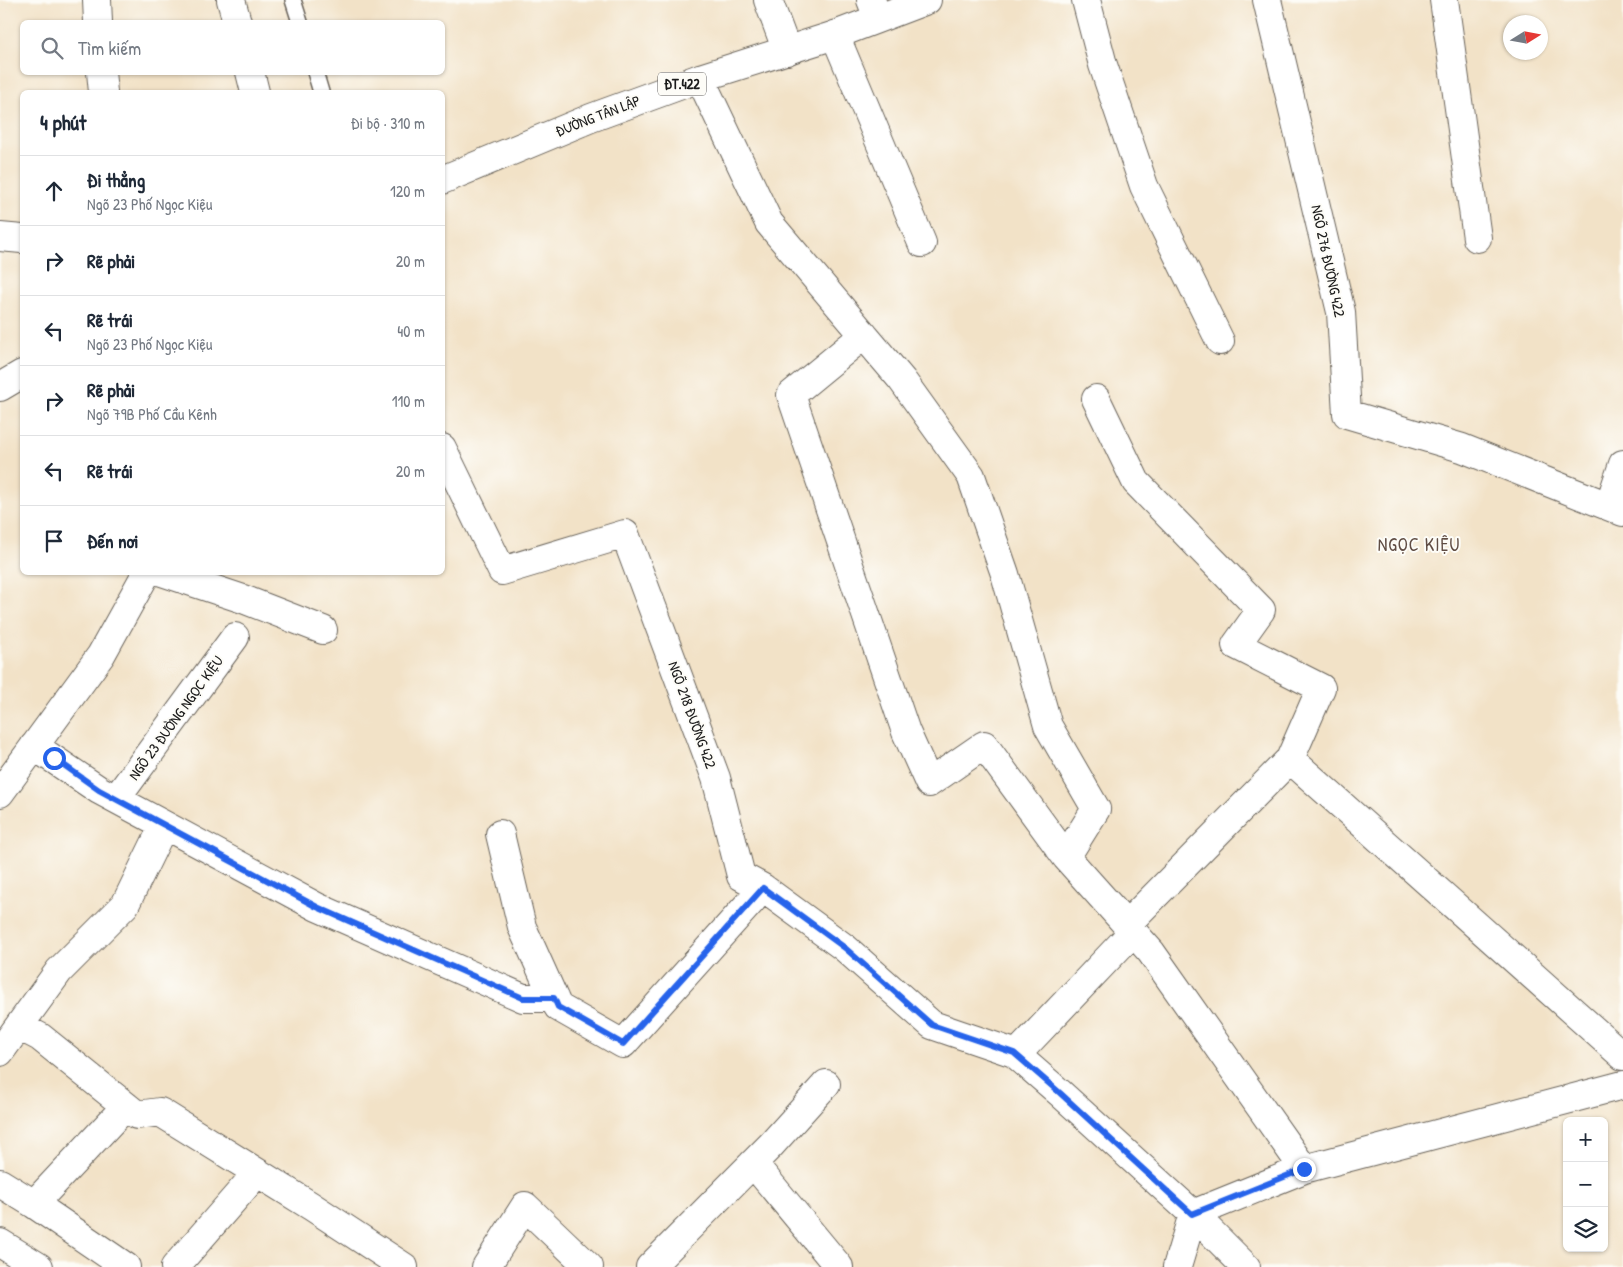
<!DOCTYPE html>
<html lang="vi">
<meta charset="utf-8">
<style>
body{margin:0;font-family:"Patrick Hand",sans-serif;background:#f2f2f3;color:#1f2937}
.controls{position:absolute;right:15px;bottom:15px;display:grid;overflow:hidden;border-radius:8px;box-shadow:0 1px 4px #0004}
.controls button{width:45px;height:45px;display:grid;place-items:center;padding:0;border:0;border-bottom:1px solid #e0e1e3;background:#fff;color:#1f2937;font:25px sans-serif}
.compass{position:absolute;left:1503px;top:15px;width:45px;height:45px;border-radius:50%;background:#fff;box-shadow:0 1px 4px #0004;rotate:79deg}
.stop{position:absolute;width:15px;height:15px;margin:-11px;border:4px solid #2563eb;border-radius:50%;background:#fff}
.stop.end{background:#2563eb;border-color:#fff;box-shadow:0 1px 5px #0008}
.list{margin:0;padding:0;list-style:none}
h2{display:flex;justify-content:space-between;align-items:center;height:65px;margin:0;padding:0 20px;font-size:21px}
h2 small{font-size:16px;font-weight:400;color:#747a83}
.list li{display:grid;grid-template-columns:32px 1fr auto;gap:15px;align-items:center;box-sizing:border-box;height:70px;padding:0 20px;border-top:1px solid #e0e1e3}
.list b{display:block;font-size:19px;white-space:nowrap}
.list p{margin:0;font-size:16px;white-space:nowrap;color:#747a83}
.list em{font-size:16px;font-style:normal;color:#747a83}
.icon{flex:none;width:28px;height:28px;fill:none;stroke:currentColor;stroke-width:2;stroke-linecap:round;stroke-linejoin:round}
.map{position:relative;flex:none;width:1623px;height:1267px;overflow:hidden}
.search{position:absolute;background:#fff;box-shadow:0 1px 4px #0004;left:20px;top:20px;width:425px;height:55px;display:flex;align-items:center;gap:12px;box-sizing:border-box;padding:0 18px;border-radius:8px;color:#747a83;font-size:19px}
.panel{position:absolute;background:#fff;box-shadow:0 1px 4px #0004;left:20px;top:90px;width:425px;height:485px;border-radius:8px}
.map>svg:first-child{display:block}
</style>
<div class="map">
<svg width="1623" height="1267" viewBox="0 0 1623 1267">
<rect width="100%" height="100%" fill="#fdfcf7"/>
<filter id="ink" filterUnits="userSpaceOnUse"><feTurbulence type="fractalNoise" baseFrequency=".02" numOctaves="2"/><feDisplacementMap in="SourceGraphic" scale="10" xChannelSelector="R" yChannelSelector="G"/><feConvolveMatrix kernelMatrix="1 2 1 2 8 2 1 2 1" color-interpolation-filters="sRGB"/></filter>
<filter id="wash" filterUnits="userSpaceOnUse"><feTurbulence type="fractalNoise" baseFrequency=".0096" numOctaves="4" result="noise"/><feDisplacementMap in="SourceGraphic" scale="20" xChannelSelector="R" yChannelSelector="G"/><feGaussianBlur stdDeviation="1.12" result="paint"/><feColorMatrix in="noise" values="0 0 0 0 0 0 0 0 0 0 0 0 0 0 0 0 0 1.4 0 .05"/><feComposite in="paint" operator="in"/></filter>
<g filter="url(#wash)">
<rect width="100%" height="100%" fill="#f2e2c7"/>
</g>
<g filter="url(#ink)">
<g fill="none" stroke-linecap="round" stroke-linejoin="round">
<g stroke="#676158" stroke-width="18">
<path id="lane" d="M293 0 300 22
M315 72 321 92"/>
</g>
<g stroke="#676158" stroke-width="30">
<path id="street" d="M97 0 98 22
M231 0 237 22
M768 0 787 51
M871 0 878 18
M1086 0 1103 65 1144 186 1220 341
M1267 0 1341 312 1347 414 1462 448 1623 512
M1444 0 1477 238
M835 35 922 243
M101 72 103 92
M250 72 255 92
M700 78 769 223 902 380 971 476 1005 574 1048 726 1096 809 1066 857 1151 952 1304 1169
M864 335 791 395 906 732 929 783 984 745 1066 857
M0 387 22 374
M1096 399 1136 482 1261 610 1236 645 1321 688 1290 759 1126 925
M442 448 502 571 625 534 716 778 741 876 763 888 845 948 932 1025 1014 1053 1060 1093 1193 1214 1246 1267
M1609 506 1623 464
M162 572 243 599 323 630
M34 746 99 790 317 907 523 998H554
M1290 759 1623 1056
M0 793 101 655 147 572
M116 799 235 637
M500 834 522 927 558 1007 623 1044 763 888
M19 1026 40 1037 137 1115 160 1112 311 1206 404 1267
M0 1052 59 971 125 905 164 825
M1014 1053 1017 1054 1133 932
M753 1163 839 1267
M0 1183 34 1204 126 1106
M34 1204 126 1267
M1193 1214 1304 1169 1623 1085
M0 1243 39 1267
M175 1267 257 1173
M486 1267 525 1206 589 1267
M650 1267 771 1145 826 1084
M1177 1267 1193 1214"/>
</g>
<g stroke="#676158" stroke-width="30">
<path id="primary" d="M442 180 591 118 700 78 835 35 927 0
M0 237 22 239"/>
</g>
<use href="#lane" stroke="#fff" stroke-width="15"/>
<use href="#street" stroke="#fff" stroke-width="28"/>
<use href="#primary" stroke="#fff" stroke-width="28"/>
</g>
</g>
<g fill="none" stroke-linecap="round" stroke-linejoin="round" filter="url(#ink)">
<path stroke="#2563eb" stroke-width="6" d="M54 758 99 790 317 907 523 998H554L558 1007 623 1044 763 888 845 948 932 1025 1014 1053 1060 1093 1192 1214 1304 1169"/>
</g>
<g text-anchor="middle" stroke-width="4" stroke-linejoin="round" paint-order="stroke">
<rect fill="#fdfcf7" stroke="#605f5e" stroke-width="1" x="658" y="72.5" width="48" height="23" rx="4"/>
<g font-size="14" font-weight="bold" fill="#1c1c1c">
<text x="682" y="89">ĐT.422</text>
</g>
<g font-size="15" fill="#1c1c1c" stroke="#fdfcf7">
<text transform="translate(598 116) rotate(-21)" y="5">ĐƯỜNG TÂN LẬP</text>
<text transform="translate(1328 261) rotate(78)" y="5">NGÕ 276 ĐƯỜNG 422</text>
<text transform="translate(692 715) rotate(70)" y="5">NGÕ 218 ĐƯỜNG 422</text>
<text transform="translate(176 718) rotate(-54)" y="5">NGÕ 23 ĐƯỜNG NGỌC KIỆU</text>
</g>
<g font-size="18" letter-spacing="1" fill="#604d44" stroke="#fdfcf7">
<text x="1419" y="551">NGỌC KIỆU</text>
</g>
</g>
</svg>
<div class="controls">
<button>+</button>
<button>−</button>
<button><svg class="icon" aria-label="layers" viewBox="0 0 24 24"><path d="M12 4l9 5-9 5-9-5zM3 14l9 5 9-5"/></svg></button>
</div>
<svg class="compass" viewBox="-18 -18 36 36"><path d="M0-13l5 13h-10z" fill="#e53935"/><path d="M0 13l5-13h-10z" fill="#747a83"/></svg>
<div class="stop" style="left:54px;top:758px"></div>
<div class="stop end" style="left:1304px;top:1169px"></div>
<div class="search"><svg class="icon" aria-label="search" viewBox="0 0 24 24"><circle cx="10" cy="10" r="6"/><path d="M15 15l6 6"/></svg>Tìm kiếm</div>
<section class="panel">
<h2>4 phút<small>Đi bộ · 310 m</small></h2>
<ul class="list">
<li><svg class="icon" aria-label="ahead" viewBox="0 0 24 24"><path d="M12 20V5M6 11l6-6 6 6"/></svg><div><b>Đi thẳng</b><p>Ngõ 23 Phố Ngọc Kiệu</p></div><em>120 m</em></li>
<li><svg class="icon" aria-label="right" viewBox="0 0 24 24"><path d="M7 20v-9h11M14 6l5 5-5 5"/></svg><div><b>Rẽ phải</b></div><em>20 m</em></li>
<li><svg class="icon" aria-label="left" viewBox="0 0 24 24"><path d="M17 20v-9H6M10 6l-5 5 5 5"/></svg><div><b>Rẽ trái</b><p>Ngõ 23 Phố Ngọc Kiệu</p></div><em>40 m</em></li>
<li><svg class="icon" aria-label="right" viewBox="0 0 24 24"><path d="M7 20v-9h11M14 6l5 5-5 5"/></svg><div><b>Rẽ phải</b><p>Ngõ 79B Phố Cầu Kênh</p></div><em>110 m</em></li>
<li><svg class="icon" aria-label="left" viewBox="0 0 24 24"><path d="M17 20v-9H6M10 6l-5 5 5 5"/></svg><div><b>Rẽ trái</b></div><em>20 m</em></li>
<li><svg class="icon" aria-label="arrive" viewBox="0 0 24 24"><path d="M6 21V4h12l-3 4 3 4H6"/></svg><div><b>Đến nơi</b></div></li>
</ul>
</section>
</div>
